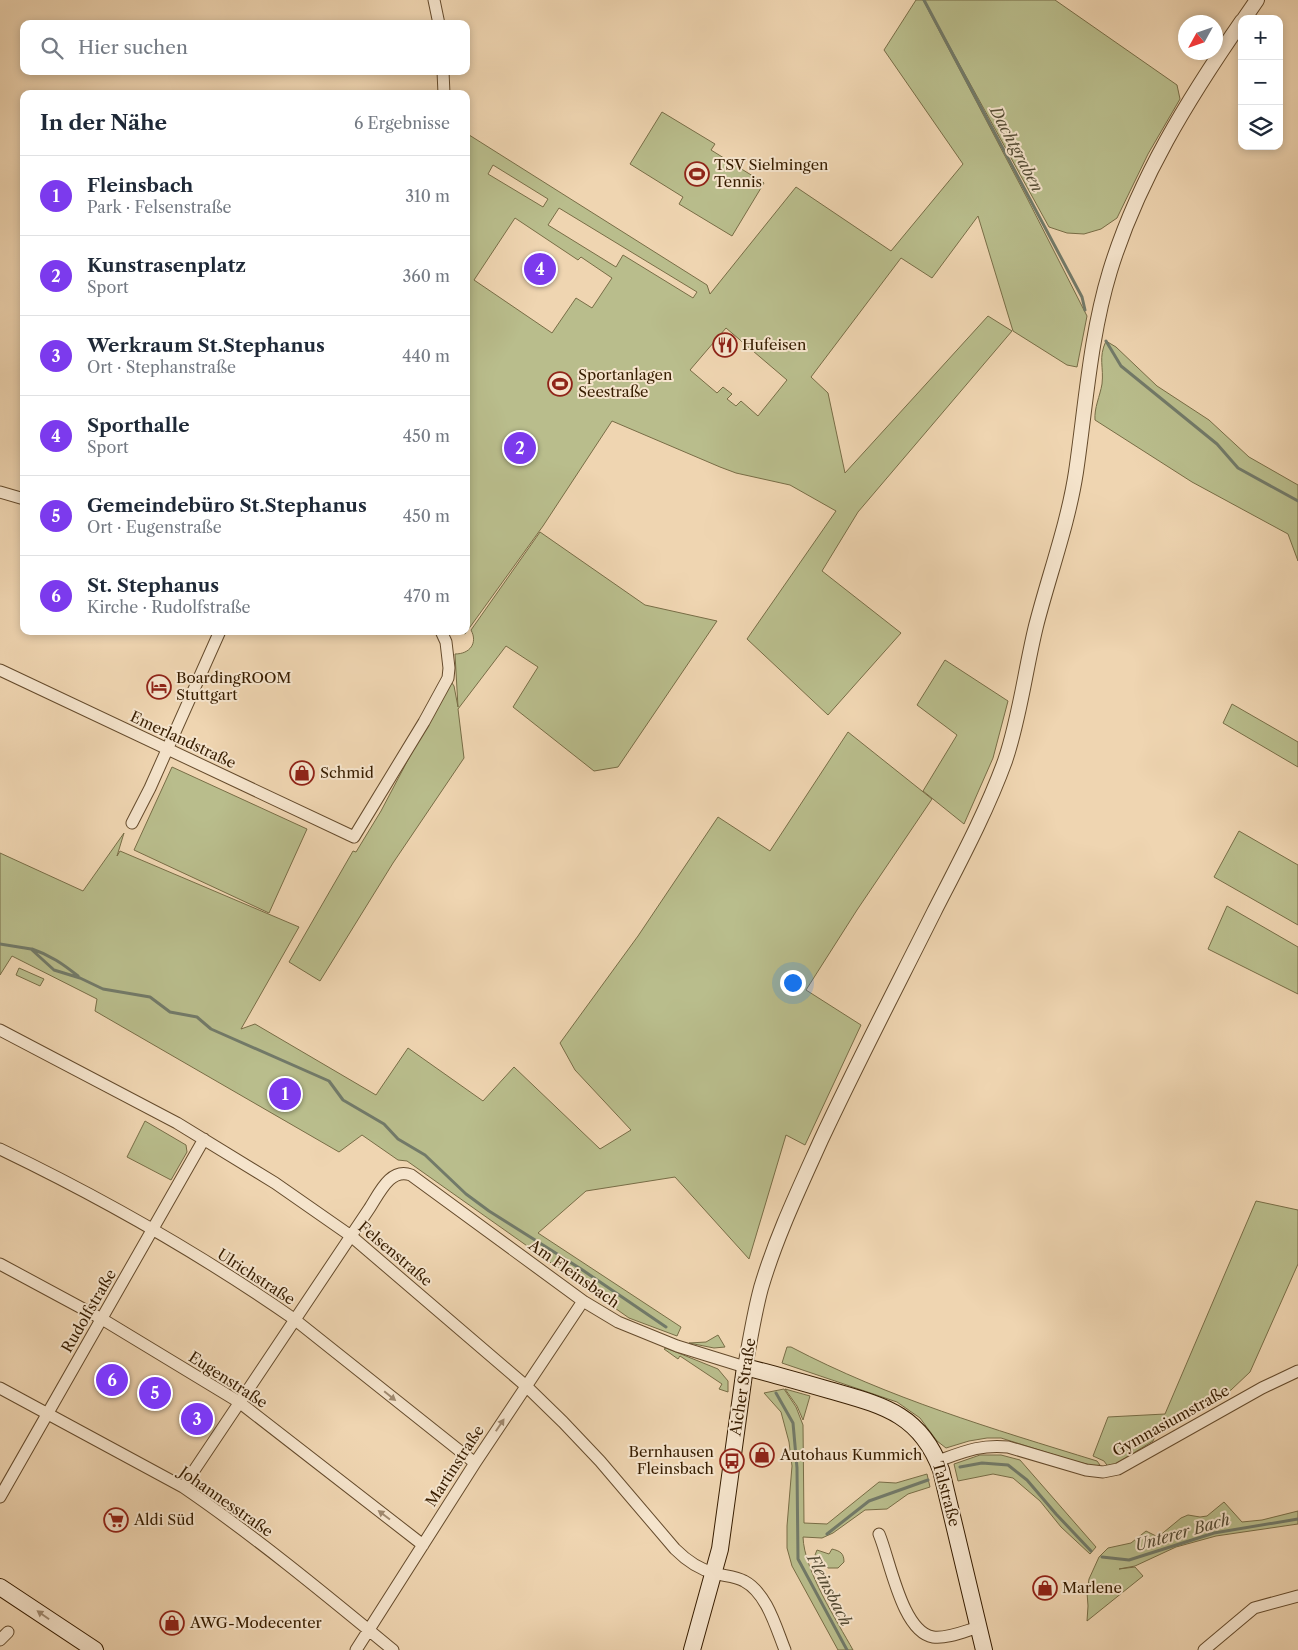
<!DOCTYPE html>
<html lang="de">
<meta charset="utf-8">
<style>
body{margin:0;font-family:"Libre Caslon Text",serif;background:#f6f6f7;color:#1f2937}
.controls{position:absolute;right:15px;top:15px;display:grid;overflow:hidden;border-radius:10px;box-shadow:0 2px 8px #0003}
.controls button{width:45px;height:45px;display:grid;place-items:center;padding:0;border:0;border-bottom:1px solid #e0e1e3;background:#fff;color:#1f2937;font:25px sans-serif}
.compass{position:absolute;left:1178px;top:15px;width:45px;height:45px;border-radius:50%;background:#fff;box-shadow:0 2px 8px #0003;rotate:230deg}
.you{position:absolute;left:792px;top:982px;width:18px;height:18px;margin:-12px;border:4px solid #fff;border-radius:50%;background:#1a73e8;box-shadow:0 0 0 8px #1a73e833}
.badge{display:grid;place-items:center;width:32px;height:32px;border-radius:50%;background:#7c3aed;color:#fff;font-size:16px;font-weight:700}
.pin{position:absolute;translate:-50% -50%;border:2px solid #fff;box-shadow:0 1px 5px #0006}
.list{margin:0;padding:0;list-style:none}
h2{display:flex;justify-content:space-between;align-items:center;height:65px;margin:0;padding:0 20px;font-size:21px}
h2 small{font-size:16px;font-weight:400;color:#747a83}
.list li{display:grid;grid-template-columns:32px 1fr auto;gap:15px;align-items:center;box-sizing:border-box;height:80px;padding:0 20px;border-top:1px solid #e0e1e3}
.list b{display:block;font-size:19px;white-space:nowrap}
.list p{margin:0;font-size:16px;white-space:nowrap;color:#747a83}
.list em{font-size:16px;font-style:normal;color:#747a83}
.icon{flex:none;width:28px;height:28px;fill:none;stroke:currentColor;stroke-width:2;stroke-linecap:round;stroke-linejoin:round}
.map{position:relative;flex:none;width:1298px;height:1650px;overflow:hidden}
.search{position:absolute;background:#fff;box-shadow:0 2px 8px #0003;left:20px;top:20px;width:450px;height:55px;display:flex;align-items:center;gap:12px;box-sizing:border-box;padding:0 18px;border-radius:10px;color:#747a83;font-size:19px}
.panel{position:absolute;background:#fff;box-shadow:0 2px 8px #0003;left:20px;top:90px;width:450px;height:545px;border-radius:10px}
.map>svg:first-child{display:block}
</style>
<div class="map">
<svg width="1298" height="1650" viewBox="0 0 1298 1650">
<rect width="100%" height="100%" fill="#efd5b1"/>
<filter id="stains"><feTurbulence type="fractalNoise" baseFrequency=".004" numOctaves="4"/><feColorMatrix values="0 0 0 0 .2 0 0 0 0 .09 0 0 0 0 .02 0 0 0 .5 -.17"/></filter>
<radialGradient id="worn" r=".72"><stop offset=".6" stop-color="#630" stop-opacity="0"/><stop offset="1" stop-color="#630" stop-opacity=".3"/></radialGradient>
<path fill="#b9bd8c" stroke="#786d46" fill-rule="evenodd" d="M916 0H923L1026 196 1087 316 1077 367 1067 365 1013 331 978 216 932 278 901 258 811 377 828 393 845 473 988 316 1012 331 858 512 822 571 901 633 828 715 747 639 836 511 790 485 736 473 720 467 612 421 543 526 465 634 460 631H466V133L707 285 710 294 796 187 891 251 963 164 884 50ZM493 165 548 199 543 207 488 174ZM559 208 697 292 693 298 623 255 616 267 548 225ZM515 218 578 260 581 257 612 278 592 308 576 298 552 333 474 280ZM726 328 787 380 758 416 741 401 736 406 727 399 732 394 723 387 717 393 690 370Z
M924 0H1055L1177 85 1180 99 1148 154 1117 218 1101 229 1084 234 1067 233 1049 227Z
M662 112 715 144 711 150 764 183 732 236 679 204 683 197 630 164Z
M1106 341 1116 347 1157 386 1209 420 1249 457 1298 485V561L1288 534 1192 482 1095 420C1094 408 1100 396 1102 384 1104 367 1098 358 1106 341Z
M540 532 645 605 717 621 618 767 594 771 513 707 538 667 506 646 458 709 464 758 393 863 320 981 289 962 353 851 356 852 381 811 450 680 454 686 458 707 455 654C470 654 478 643 471 630Z
M945 660 1008 701 993 758 964 824 923 791 957 735 917 705Z
M1232 704 1298 742V767L1223 723Z
M848 732 932 799 857 910 806 990 861 1025 805 1145 786 1135 749 1259 675 1177 586 1191 538 1233 681 1327 677 1336 629 1318 407 1161 398 1160 362 1135 339 1152 95 1011 97 999 12 956 0 975V853L83 891 124 833 117 856 120 851 299 927 241 1029 255 1024 376 1095 408 1048 483 1101 514 1067 600 1149 631 1130 575 1070 560 1043 638 936 718 817 770 851Z
M172 767 307 829 269 913 134 850Z
M1239 831 1298 865V925L1214 877Z
M1227 906 1298 947V994L1208 949Z
M19 968 44 979 40 986 16 975Z
M145 1121 186 1145 187 1152 171 1180 127 1157Z
M1256 1201 1298 1210V1264L1250 1372 1231 1390 1156 1434 1153 1441 1109 1468 1104 1461 1093 1456 1108 1417 1165 1414Z
M718 1335 725 1347 714 1348 689 1343 706 1342Z
M787 1347H791C888 1398 993 1429 1097 1461L1100 1465 1094 1466 1071 1460 1001 1438H987L969 1441 946 1448 937 1441 920 1418 897 1402 782 1363Z
M666 1348 718 1369 728 1381V1392L719 1389 722 1384 680 1356 678 1359 664 1349Z
M784 1389 796 1407 803 1425 804 1523 827 1524 879 1482 896 1483 927 1474 930 1487 908 1494 887 1509 865 1510 833 1533 822 1538 803 1537C804 1570 837 1621 853 1650H838L792 1566 787 1548V1526L792 1466 789 1442 781 1412 764 1393Z
M785 1389 810 1396 803 1420 797 1406Z
M980 1455H1001L1020 1460 1096 1547 1090 1554 1061 1527 1040 1501 1013 1478 993 1474 958 1481 954 1464Z
M1224 1502 1242 1522 1262 1520 1298 1511V1524L1216 1536 1176 1547 1135 1566 1119 1569 1135 1567 1143 1576 1087 1621 1088 1606 1087 1592 1089 1579 1099 1557 1108 1548 1131 1543 1146 1531 1158 1537 1181 1518 1188 1515 1200 1517 1207 1516Z
M832 1549C840 1551 844 1553 844 1562L838 1568H828L821 1562V1559L817 1558 815 1555 817 1550 829 1554Z"/>
<g fill="none" stroke-linecap="round" stroke-linejoin="round">
<path stroke="#727a69" stroke-width="3" d="M924 0 1082 297 1085 310
M1106 341 1121 366 1217 444 1238 468 1298 501
M0 944 31 949 54 970 80 978 103 989 150 997 170 1012 197 1017 211 1029 329 1081 343 1100 384 1124 398 1139 425 1155 466 1194 489 1211 581 1269 666 1327
M32 949C50 955 63 964 78 976
M776 1393 793 1423 797 1468 798 1559 847 1650
M960 1467 982 1463 1008 1465 1027 1480 1056 1514 1091 1551
M827 1534 869 1501 928 1480
M1102 1557 1129 1560 1214 1533 1298 1519"/>
<g stroke="#654b2c" stroke-width="13">
<path id="minor" d="M434 0 439 24
M443 71 444 94
M0 492 24 499
M0 670 354 837 424 722 448 678 449 668 446 642 441 631
M132 823 150 788 220 631
M0 1030 177 1123 275 1183 351 1236 526 1386 563 1422 600 1461 675 1549C686 1560 698 1569 714 1573 723 1576 735 1576 744 1581 767 1593 776 1628 785 1650
M0 1149C102 1198 202 1255 294 1319L475 1463
M0 1264 102 1319 239 1402 423 1545
M0 1388 183 1487C256 1537 325 1594 393 1650
M938 1461C963 1452 981 1444 1008 1447L1086 1470 1103 1472 1118 1469 1262 1388 1298 1371
M183 1487 369 1209C379 1194 390 1167 411 1175L583 1301 618 1322 677 1346 745 1367
M0 1497 204 1139
M879 1534C890 1560 902 1632 933 1637 947 1639 965 1631 979 1627
M0 1640 8 1632
M356 1650 475 1463 583 1301
M1204 1650 1254 1608 1298 1596"/>
</g>
<g stroke="#654b2c" stroke-width="16">
<path id="tertiary" d="M1244 19 1257 0
M745 1367C750 1341 754 1314 761 1288 776 1237 799 1189 821 1140 857 1063 896 988 934 912 959 863 986 813 1005 761 1020 717 1025 671 1036 626 1049 575 1068 524 1076 472 1086 404 1090 337 1110 271 1138 180 1188 99 1242 21"/>
</g>
<g stroke="#371d00" stroke-width="18">
<path id="secondary" d="M0 1587 95 1650
M692 1650 720 1549 745 1367C773 1374 801 1382 829 1390 881 1405 920 1413 941 1470L984 1650"/>
</g>
<use href="#minor" stroke="#f5e4cc" stroke-width="11"/>
<use href="#tertiary" stroke="#f5e4cc" stroke-width="14"/>
<use href="#secondary" stroke="#f5e4cc" stroke-width="16"/>
</g>
<defs><path id="oneway-solid" d="M-6-.8H1V-3.2L6.5 0L1 3.2V.8H-6Z" transform="scale(1.25)"/></defs>
<g fill="#a08a70">
<use href="#oneway-solid" transform="translate(390 1396) rotate(39)"/>
<use href="#oneway-solid" transform="translate(500 1425) rotate(-56)"/>
<use href="#oneway-solid" transform="translate(384 1515) rotate(-143)"/>
<use href="#oneway-solid" transform="translate(43 1615) rotate(-145)"/>
</g>
<defs>
<g id="stadium-ring" transform="scale(1.25)"><circle r="9.5" fill="#f5e4cc" stroke="#8f2418" stroke-width="1.5"/><path d="M0-5a6.5 5 0 1 0 0 10a6.5 5 0 1 0 0-10ZM-3.5-1.8h7v3.6h-7Z" fill="#8f2418"/></g>
<g id="restaurant-ring" transform="scale(1.25)"><circle r="9.5" fill="#f5e4cc" stroke="#8f2418" stroke-width="1.5"/><path d="M-5-6h1v4h1v-4h1v4h1v-4h1v5L-1.5 .5V6h-2V.5L-5-1ZM5-6V6H3V1.5H1.5Q1.5-4 5-6Z" fill="#8f2418"/></g>
<g id="hotel-ring" transform="scale(1.25)"><circle r="9.5" fill="#f5e4cc" stroke="#8f2418" stroke-width="1.5"/><path d="M-6-4.5h1.5V1H6V5H4.5V3h-9V5H-6ZM-4 0a1.8 1.8 0 1 1 3.6 0ZM.5 0V-2.5h3Q6-2.5 6 0Z" fill="#8f2418"/></g>
<g id="shop-ring" transform="scale(1.25)"><circle r="9.5" fill="#f5e4cc" stroke="#8f2418" stroke-width="1.5"/><path d="M-5-2.5h2.3a2.7 3.5 0 0 1 5.4 0H5L5.5 6h-11ZM-1.5-2.5h3a1.5 2.3 0 0 0-3 0Z" fill="#8f2418"/></g>
<g id="bus-ring" transform="scale(1.25)"><circle r="9.5" fill="#f5e4cc" stroke="#8f2418" stroke-width="1.5"/><path d="M-5-6H5V4H4V6H2V4H-2V6H-4V4H-5ZM-3.5-4V0h7V-4ZM-3.5 1.2v1.5H-2V1.2ZM2 1.2v1.5H3.5V1.2Z" fill="#8f2418"/></g>
<g id="supermarket-ring" transform="scale(1.25)"><circle r="9.5" fill="#f5e4cc" stroke="#8f2418" stroke-width="1.5"/><path d="M-6-5.5h2.5l.6 2H6L4.5 2H-2.5L-4.4-4H-6ZM-1.5 3.2a1.3 1.3 0 1 0 .1 0ZM3 3.2a1.3 1.3 0 1 0 .1 0Z" fill="#8f2418"/></g>
</defs>
<g fill-rule="evenodd">
<use href="#stadium-ring" x="697" y="174"/>
<use href="#restaurant-ring" x="725" y="345"/>
<use href="#stadium-ring" x="560" y="384"/>
<use href="#hotel-ring" x="159" y="687"/>
<use href="#shop-ring" x="302" y="773"/>
<use href="#shop-ring" x="762" y="1455"/>
<use href="#bus-ring" x="732" y="1461"/>
<use href="#supermarket-ring" x="116" y="1520"/>
<use href="#shop-ring" x="1045" y="1588"/>
<use href="#shop-ring" x="172" y="1623"/>
</g>
<g text-anchor="middle" stroke-width="4" stroke-linejoin="round" paint-order="stroke">
<g font-size="15" fill="#371d00" stroke="#f5e4cc" text-anchor="start">
<text x="714" y="170">TSV Sielmingen<tspan x="714" dy="17">Tennis</tspan></text>
<text x="742" y="350">Hufeisen</text>
<text x="578" y="380">Sportanlagen<tspan x="578" dy="17">Seestraße</tspan></text>
<text x="176" y="683">BoardingROOM<tspan x="176" dy="17">Stuttgart</tspan></text>
<text x="320" y="778">Schmid</text>
<text x="714" y="1457" text-anchor="end">Bernhausen<tspan x="714" dy="17">Fleinsbach</tspan></text>
<text x="780" y="1460">Autohaus Kummich</text>
<text x="134" y="1525">Aldi Süd</text>
<text x="1062" y="1593">Marlene</text>
<text x="190" y="1628">AWG-Modecenter</text>
</g>
<g font-size="15" fill="#371d00" stroke="#f5e4cc">
<text transform="translate(183 740) rotate(25)" y="5">Emerlandstraße</text>
<text transform="translate(395 1254) rotate(40)" y="5">Felsenstraße</text>
<text transform="translate(574 1274) rotate(35)" y="5">Am Fleinsbach</text>
<text transform="translate(256 1277) rotate(33)" y="5">Ulrichstraße</text>
<text transform="translate(89 1311) rotate(-60)" y="5">Rudolfstraße</text>
<text transform="translate(228 1380) rotate(33)" y="5">Eugenstraße</text>
<text transform="translate(743 1387) rotate(-81)" y="5">Aicher Straße</text>
<text transform="translate(1171 1421) rotate(-29)" y="5">Gymnasiumstraße</text>
<text transform="translate(455 1466) rotate(-57)" y="5">Martinstraße</text>
<text transform="translate(946 1494) rotate(75)" y="5">Talstraße</text>
<text transform="translate(226 1502) rotate(35)" y="5">Johannesstraße</text>
</g>
<g font-size="16" font-style="italic" fill="#554c35" stroke="#f5e4cc">
<text transform="translate(1017 149) rotate(62)" y="6">Dachtgraben</text>
<text transform="translate(1182 1532) rotate(-16)" y="6">Unterer Bach</text>
<text transform="translate(830 1590) rotate(63)" y="6">Fleinsbach</text>
</g>
</g>
<rect width="100%" height="100%" filter="url(#stains)"/>
<rect width="100%" height="100%" fill="url(#worn)"/>
</svg>
<div class="controls">
<button>+</button>
<button>−</button>
<button><svg class="icon" aria-label="layers" viewBox="0 0 24 24"><path d="M12 4l9 5-9 5-9-5zM3 14l9 5 9-5"/></svg></button>
</div>
<svg class="compass" viewBox="-18 -18 36 36"><path d="M0-13l5 13h-10z" fill="#e53935"/><path d="M0 13l5-13h-10z" fill="#747a83"/></svg>
<div class="you"></div>
<div class="pin badge" style="left:285px;top:1094px">1</div>
<div class="pin badge" style="left:520px;top:448px">2</div>
<div class="pin badge" style="left:197px;top:1419px">3</div>
<div class="pin badge" style="left:540px;top:269px">4</div>
<div class="pin badge" style="left:155px;top:1393px">5</div>
<div class="pin badge" style="left:112px;top:1380px">6</div>
<div class="search"><svg class="icon" aria-label="search" viewBox="0 0 24 24"><circle cx="10" cy="10" r="6"/><path d="M15 15l6 6"/></svg>Hier suchen</div>
<section class="panel">
<h2>In der Nähe<small>6 Ergebnisse</small></h2>
<ul class="list">
<li><span class="badge">1</span><div><b>Fleinsbach</b><p>Park · Felsenstraße</p></div><em>310 m</em></li>
<li><span class="badge">2</span><div><b>Kunstrasenplatz</b><p>Sport</p></div><em>360 m</em></li>
<li><span class="badge">3</span><div><b>Werkraum St.Stephanus</b><p>Ort · Stephanstraße</p></div><em>440 m</em></li>
<li><span class="badge">4</span><div><b>Sporthalle</b><p>Sport</p></div><em>450 m</em></li>
<li><span class="badge">5</span><div><b>Gemeindebüro St.Stephanus</b><p>Ort · Eugenstraße</p></div><em>450 m</em></li>
<li><span class="badge">6</span><div><b>St. Stephanus</b><p>Kirche · Rudolfstraße</p></div><em>470 m</em></li>
</ul>
</section>
</div>
